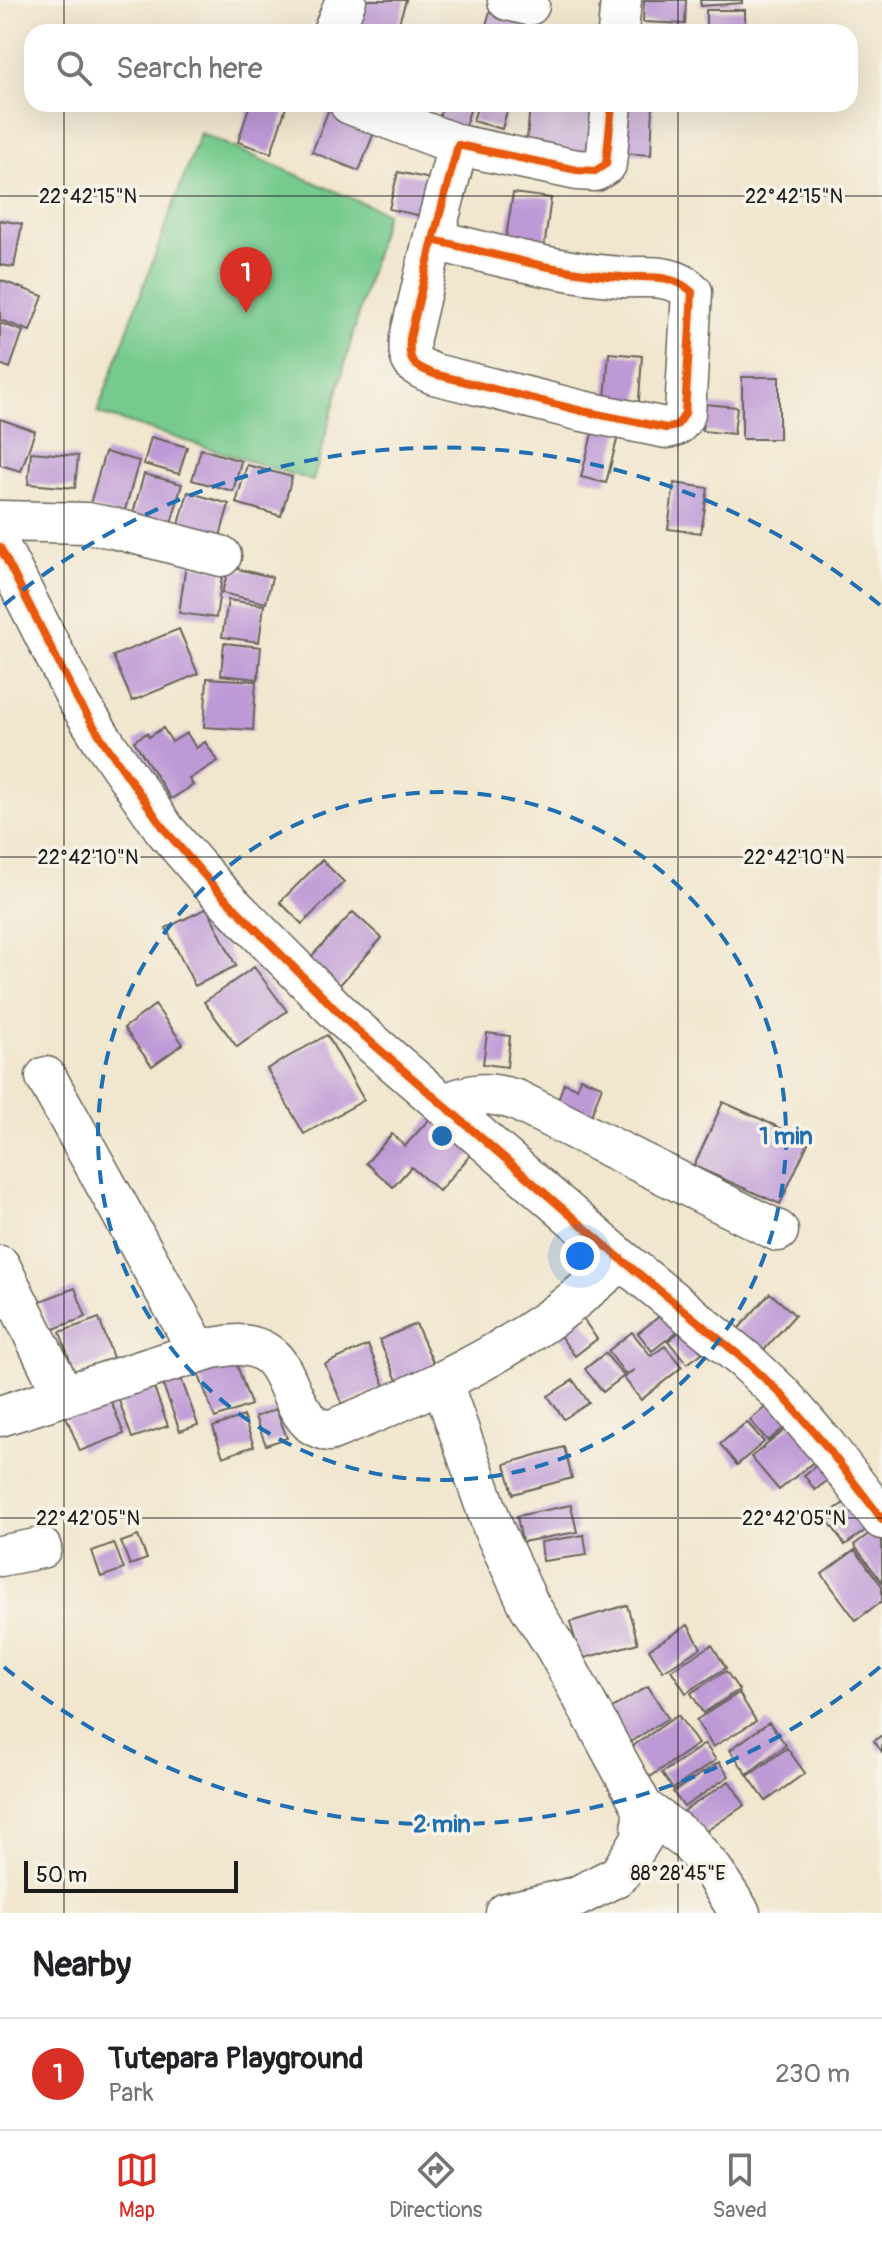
<!DOCTYPE html>
<meta charset="utf-8">
<style>
body{margin:0;font-family:Pangolin,sans-serif;background:#f6f6f6;color:#202124}
.scale{position:absolute;left:24px;bottom:20px;width:214px;box-sizing:border-box;padding-left:8px;border:4px solid #1c1c1c;border-top:0;font-size:22px;line-height:28px;white-space:nowrap;color:#1c1c1c;-webkit-text-stroke:6px #f7f3e8;paint-order:stroke}
.you{position:absolute;left:580px;top:1256px;width:28px;height:28px;margin:-20px;border:6px solid #fff;border-radius:50%;background:#1a73e8;box-shadow:0 0 0 12px #1a73e833}
.badge{display:grid;place-items:center;width:52px;height:52px;border-radius:50%;background:#d93025;color:#fff;font-size:26px;font-weight:700}
.pin{position:absolute;translate:-50% -66px;filter:drop-shadow(0 2px 4px #0008)}
.pin::after{content:'';position:absolute;top:42px;width:28px;height:24px;background:inherit;clip-path:polygon(0 0,100% 0,50% 100%)}
.list{margin:0;padding:0;list-style:none}
h2{display:flex;justify-content:space-between;align-items:center;height:104px;margin:0;padding:0 32px;font-size:34px}
h2 small{font-size:26px;font-weight:400;color:#757577}
.list li{display:grid;grid-template-columns:52px 1fr auto;gap:24px;align-items:center;box-sizing:border-box;height:112px;padding:0 32px;border-top:2px solid #e0e0e0}
.list b{display:block;font-size:30px;white-space:nowrap}
.list p{margin:0;font-size:26px;white-space:nowrap;color:#757577}
.list em{font-size:26px;font-style:normal;color:#757577}
.icon{flex:none;width:44px;height:44px;fill:none;stroke:currentColor;stroke-width:2;stroke-linecap:round;stroke-linejoin:round}
.map{position:relative;flex:none;width:882px;height:1913px;overflow:hidden}
.search{position:absolute;background:#fff;box-shadow:0 8px 32px #0002;left:24px;right:24px;top:24px;height:88px;display:flex;align-items:center;gap:20px;box-sizing:border-box;padding:0 28px;border-radius:24px;color:#757577;font-size:30px}
.sheet{height:216px;background:#fff}
nav{display:flex;justify-content:space-around;align-items:center;box-sizing:border-box;height:112px;border-top:2px solid #e0e0e0;background:#fff;font-size:22px;color:#757577}
nav a{display:grid;justify-items:center;gap:4px}
nav .on{color:#d93025}
.map>svg:first-child{display:block}
</style>
<div class="map">
<svg width="882" height="1913" viewBox="0 0 882 1913">
<rect width="100%" height="100%" fill="#f7f3e8"/>
<filter id="ink" filterUnits="userSpaceOnUse"><feTurbulence type="fractalNoise" baseFrequency=".0125" numOctaves="2"/><feDisplacementMap in="SourceGraphic" scale="16" xChannelSelector="R" yChannelSelector="G"/><feConvolveMatrix kernelMatrix="1 2 1 2 8 2 1 2 1" color-interpolation-filters="sRGB"/></filter>
<filter id="wash" filterUnits="userSpaceOnUse"><feTurbulence type="fractalNoise" baseFrequency=".006" numOctaves="4" result="noise"/><feDisplacementMap in="SourceGraphic" scale="32" xChannelSelector="R" yChannelSelector="G"/><feGaussianBlur stdDeviation="1.8" result="paint"/><feColorMatrix in="noise" values="0 0 0 0 0 0 0 0 0 0 0 0 0 0 0 0 0 1.4 0 .05"/><feComposite in="paint" operator="in"/></filter>
<g filter="url(#wash)">
<rect width="100%" height="100%" fill="#f1e6ce"/>
<path fill="#76ca8d" stroke="#497354" stroke-width="2" d="M200 133 386 213 313 481 97 413Z"/>
<g id="blocks">
<path fill="#bd99d6" d="M365 0H406L396 32H389L358 23Z
M644 0H686L685 24 643 22Z
M700 0H742V3L701 6Z
M491 8 530 19 526 32H484Z
M706 10H745V32H706Z
M250 104H287L271 153 238 142Z
M331 104 378 122 359 171 312 152Z
M406 104H433L429 113Z
M443 104H472L462 136 436 129Z
M478 104H509L502 129 473 121Z
M530 104 591 105 587 156 526 152Z
M623 105 653 106 651 155 620 153Z
M398 172 440 181 431 218 389 209Z
M513 193 551 198 543 256 504 250Z
M0 220 22 224 14 267 0 265Z
M0 280 43 296 30 331 0 320Z
M0 323 23 331 10 368 0 364Z
M609 353 642 356 638 414 604 411Z
M742 377H779V439H742Z
M705 404 737 407 734 434 702 431Z
M0 419 35 431 21 471 0 465Z
M594 426 619 432 606 483 581 477Z
M151 437 187 447 179 474 144 464Z
M201 449 241 461 233 491 192 480Z
M31 452 78 456 75 488 28 484Z
M105 452 139 461 123 517 89 507Z
M247 465 292 477 281 516 236 503Z
M144 474 182 484 168 535 130 524Z
M674 483 708 488 701 533 668 529Z
M188 492 229 504 217 547 176 535Z
M186 564 223 570 216 618 179 613Z
M229 567 272 577 266 603 222 593Z
M228 600 264 605 259 642 222 637Z
M179 629 198 674 132 701 113 656Z
M224 643 261 647 258 679 221 675Z
M207 678 256 681 253 730 204 727Z
M163 728 172 742 187 733 196 748 205 742 218 761 189 779 193 785 171 799 134 741 147 733 149 737Z
M322 860 344 882 302 924 280 902Z
M207 908 236 966 195 986 166 928Z
M353 912 382 938 336 989 306 962Z
M254 967 287 1011 237 1047 204 1002Z
M155 1005 183 1044 152 1066 124 1028Z
M487 1033 510 1036 507 1067 483 1064Z
M327 1035 364 1100 304 1134 267 1069Z
M580 1078 602 1086 588 1124 554 1111 564 1083 577 1088Z
M723 1102 809 1141 780 1204 694 1166Z
M434 1114 475 1150 439 1191 411 1167 393 1187 366 1163 392 1134 405 1146Z
M75 1288 86 1317 51 1330 40 1301Z
M770 1293 795 1315 757 1358 732 1336Z
M665 1312 679 1330 652 1351 638 1333Z
M581 1316 597 1339 575 1356 558 1333Z
M99 1318 113 1358 74 1372 60 1332Z
M416 1324 437 1371 400 1387 379 1340Z
M683 1329 702 1353 687 1364 668 1341Z
M632 1332 651 1356 665 1346 682 1367 641 1400 624 1378 635 1369 626 1375 608 1351Z
M368 1345 385 1386 342 1404 325 1364Z
M605 1353 624 1376 603 1392 585 1369Z
M233 1354 251 1405 215 1418 196 1367Z
M178 1370 198 1425 180 1431 160 1377Z
M148 1371 168 1426 132 1438 113 1383Z
M573 1380 589 1403 564 1419 548 1396Z
M105 1386 124 1434 80 1451 61 1404Z
M774 1400 792 1421 768 1441 750 1420Z
M276 1409 287 1438 266 1445 255 1417Z
M243 1416 254 1446 223 1457 213 1427Z
M747 1422 764 1442 737 1465 720 1444Z
M795 1422 822 1455 779 1490 751 1457Z
M564 1447 572 1478 513 1494 505 1464Z
M829 1456 840 1471 815 1490 804 1475Z
M853 1497 873 1525 845 1545 825 1516Z
M571 1505 577 1532 522 1542 517 1516Z
M875 1529 882 1538V1582L854 1545Z
M584 1535 587 1555 543 1561 541 1542Z
M138 1536 147 1559 130 1565 121 1542Z
M114 1543 124 1569 101 1577 92 1551Z
M855 1550 882 1586V1601L856 1620 822 1574Z
M627 1605 638 1643 581 1659 570 1622Z
M688 1625 701 1648 663 1671 649 1649Z
M712 1645 726 1668 686 1693 671 1670Z
M726 1671 739 1690 703 1713 691 1693Z
M648 1686 668 1718 629 1743 609 1710Z
M739 1693 756 1721 713 1747 696 1720Z
M678 1715 698 1744 650 1777 630 1748Z
M769 1722 786 1745 747 1774 730 1750Z
M882 1735V1752L874 1741Z
M705 1744 716 1760 673 1789 662 1773Z
M787 1748 805 1773 766 1801 748 1776Z
M719 1762 729 1776 684 1807 673 1792Z
M729 1781 745 1805 697 1837 681 1813Z"/>
</g>
</g>
<g filter="url(#ink)">
<use href="#blocks" fill-opacity="0" stroke="#67635a" stroke-width="2"/>
<g fill="none" stroke-linecap="round" stroke-linejoin="round">
<g stroke="#67635a" stroke-width="43">
<path id="minor" d="M508 0 529 5
M333 32 346 0
M618 32 621 0
M350 104 458 145
M433 240C495 254 558 273 622 277 647 278 673 273 692 292L685 413C680 423 677 427 666 428L582 411 434 374C412 365 408 362 410 338L433 240 458 145 577 170 595 171 606 164 612 104
M0 521 87 523 113 528 221 556
M0 547 77 699 102 739 165 830 217 890 349 1023 622 1260 745 1360 782 1395 826 1446 882 1519
M46 1077 199 1352
M444 1104C472 1093 487 1091 516 1100L778 1231
M0 1266 64 1396
M442 1383 494 1530 529 1605 556 1648 643 1808 642 1838 619 1875 576 1897 506 1913
M0 1416 212 1348C221 1347 230 1345 238 1345 291 1346 282 1397 312 1424 317 1428 323 1429 329 1431 404 1401 478 1368 545 1322 572 1304 596 1281 622 1260
M0 1556 41 1548
M643 1808 688 1841 713 1871 740 1913"/>
</g>
<use href="#minor" stroke="#fff" stroke-width="40"/>
<g stroke="#f7f3e8" stroke-width="13">
<path id="cycleway" d="M433 240C495 254 558 273 622 277 647 278 673 273 692 292L685 413C680 423 677 427 666 428L582 411 434 374C412 365 408 362 410 338L433 240 458 145 577 170 595 171 606 164 612 104
M0 547 77 699 102 739 165 830 217 890 349 1023 622 1260 745 1360 782 1395 826 1446 882 1519"/>
</g>
<use href="#cycleway" stroke="#e8590c" stroke-width="8"/>
</g>
</g>
<path fill="none" stroke="#1c1c1c" stroke-width="2" stroke-opacity="0.45" d="M64 0V32M678 0V32M64 104V1913M678 104V1913M0 196H882M0 857H882M0 1518H882"/>
<g fill="none" stroke="#1f6fb2" stroke-width="4" stroke-dasharray="14 10">
<circle cx="442" cy="1136" r="344"/>
<path d="M880 1667A688 688 0 0 1 4 1667M4 605A688 688 0 0 1 880 605"/>
</g>
<g font-size="20" text-anchor="middle" fill="#1c1c1c" stroke="#f7f3e8" stroke-width="7" stroke-linejoin="round" paint-order="stroke">
<text x="88" y="203">22°42'15"N</text>
<text x="794" y="203">22°42'15"N</text>
<text x="88" y="864">22°42'10"N</text>
<text x="794" y="864">22°42'10"N</text>
<text x="88" y="1525">22°42'05"N</text>
<text x="794" y="1525">22°42'05"N</text>
<text x="678" y="1880">88°28'45"E</text>
</g>
<circle cx="442" cy="1136" r="12" fill="#1f6fb2" stroke="#f7f3e8" stroke-width="4"/>
<g font-size="24" text-anchor="middle" font-weight="bold" fill="#1f6fb2" stroke="#f7f3e8" stroke-width="7" stroke-linejoin="round" paint-order="stroke">
<text x="786" y="1144">1 min</text>
<text x="442" y="1832">2 min</text>
</g>
</svg>
<div class="scale">50 m</div>
<div class="you"></div>
<div class="pin badge" style="left:246px;top:313px">1</div>
<div class="search"><svg class="icon" aria-label="search" viewBox="0 0 24 24"><circle cx="10" cy="10" r="6"/><path d="M15 15l6 6"/></svg>Search here</div>
</div>
<section class="sheet">
<h2>Nearby<small></small></h2>
<ul class="list">
<li><span class="badge">1</span><div><b>Tutepara Playground</b><p>Park</p></div><em>230 m</em></li>
</ul>
</section>
<nav>
<a class="on"><svg class="icon" aria-label="map" viewBox="0 0 24 24"><path d="M3 6l6-2 6 2 6-2v14l-6 2-6-2-6 2zM9 4v14M15 6v14"/></svg>Map</a>
<a><svg class="icon" aria-label="directions" viewBox="0 0 24 24"><path d="M12 3l9 9-9 9-9-9zM9 14v-3h6M13 9l2 2-2 2"/></svg>Directions</a>
<a><svg class="icon" aria-label="saved" viewBox="0 0 24 24"><path d="M7 4h10v16l-5-4-5 4z"/></svg>Saved</a>
</nav>
